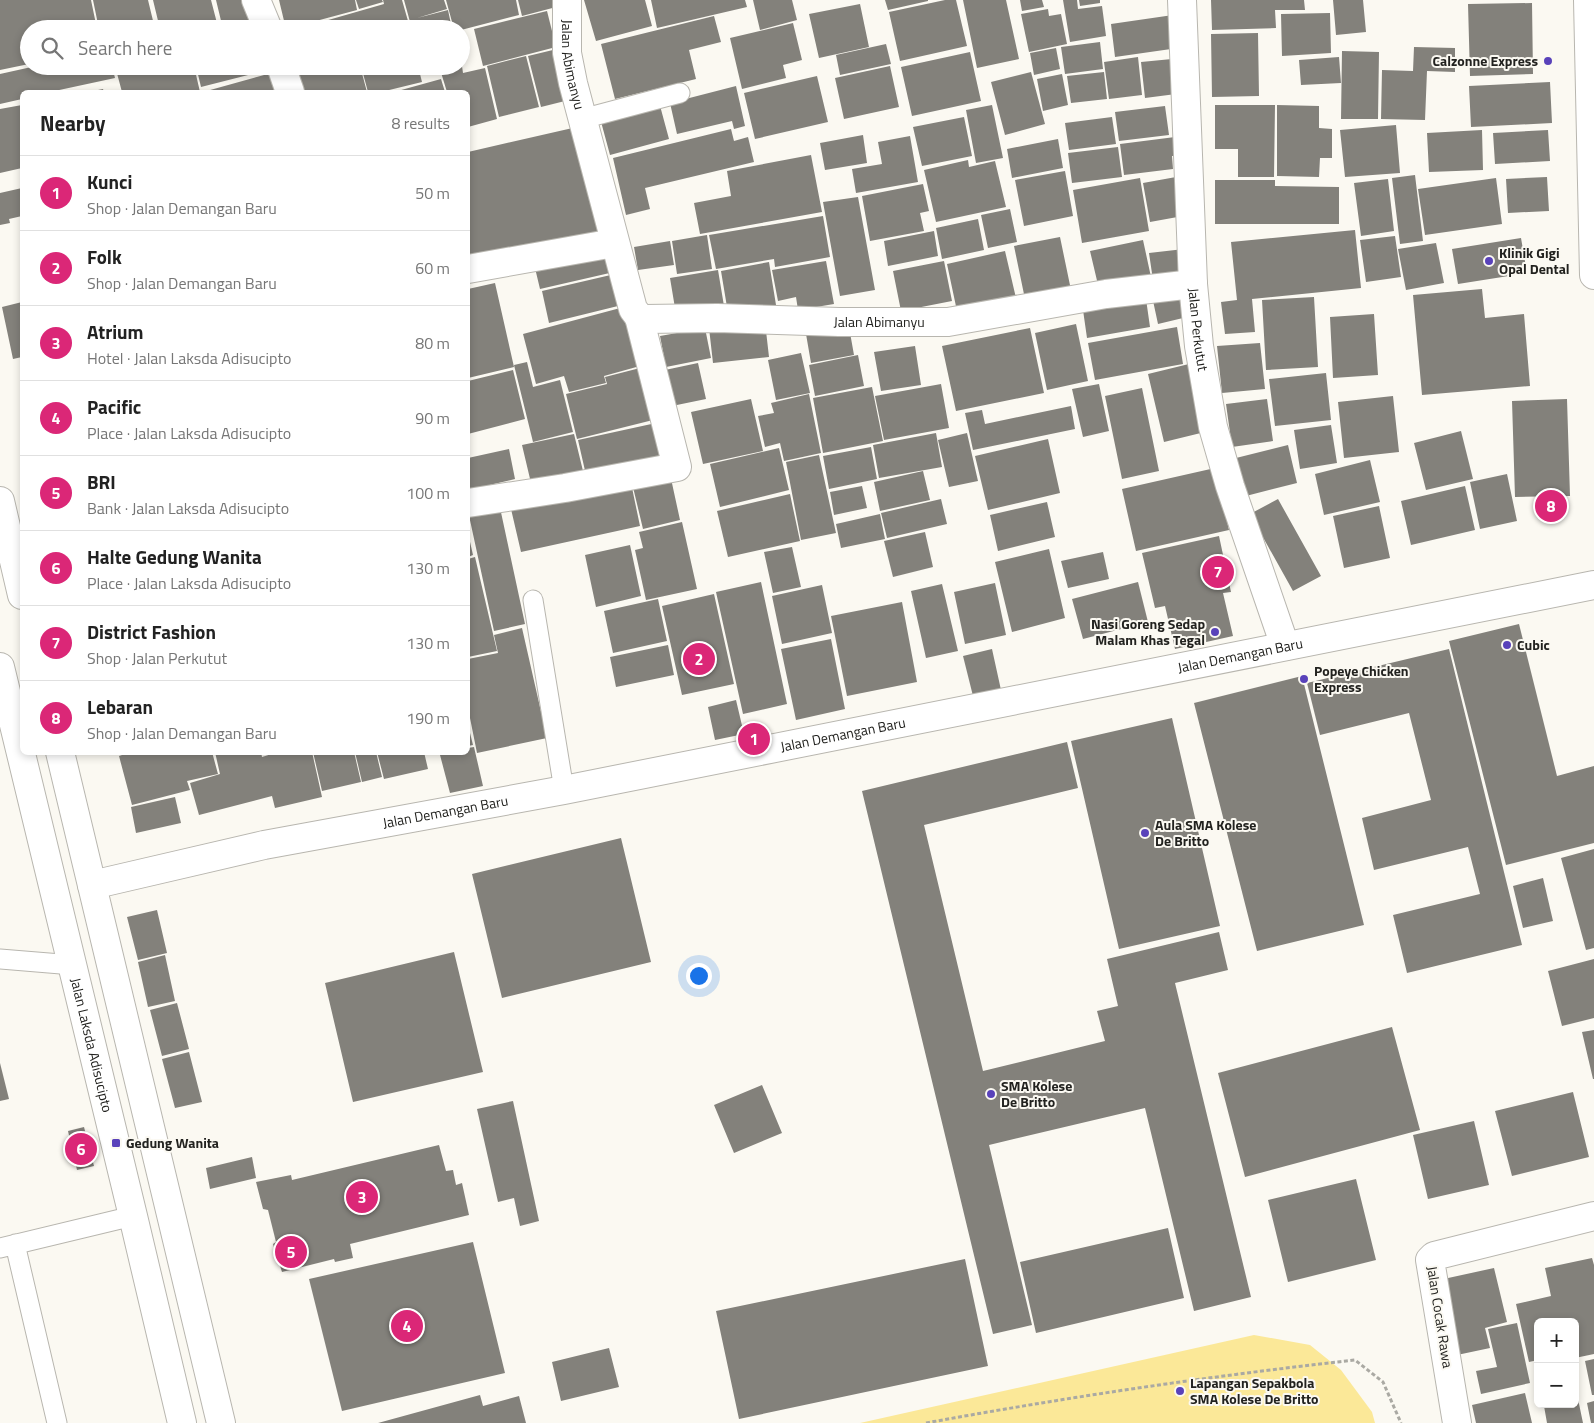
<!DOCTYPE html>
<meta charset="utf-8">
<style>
body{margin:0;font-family:"Titillium Web",sans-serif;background:#f6f6f6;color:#222}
.controls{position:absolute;right:15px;bottom:15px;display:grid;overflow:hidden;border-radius:8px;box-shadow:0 2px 8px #0003}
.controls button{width:45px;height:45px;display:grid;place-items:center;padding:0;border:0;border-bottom:1px solid #e0e0e0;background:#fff;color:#222;font:25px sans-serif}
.you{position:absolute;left:698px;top:975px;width:18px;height:18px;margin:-12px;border:4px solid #fff;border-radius:50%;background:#1a73e8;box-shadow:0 0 0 8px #1a73e833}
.badge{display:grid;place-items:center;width:32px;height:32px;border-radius:50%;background:#db2777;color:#fff;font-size:16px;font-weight:700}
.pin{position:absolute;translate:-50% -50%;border:2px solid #fff;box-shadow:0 1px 5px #0006}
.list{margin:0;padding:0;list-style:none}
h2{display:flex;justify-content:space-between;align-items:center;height:65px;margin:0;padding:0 20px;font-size:21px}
h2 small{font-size:16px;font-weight:400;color:#767676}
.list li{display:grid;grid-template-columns:32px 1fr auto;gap:15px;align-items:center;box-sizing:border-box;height:75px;padding:0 20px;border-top:1px solid #e0e0e0}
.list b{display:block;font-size:19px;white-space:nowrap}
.list p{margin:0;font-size:16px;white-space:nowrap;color:#767676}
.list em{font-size:16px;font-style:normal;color:#767676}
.icon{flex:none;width:28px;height:28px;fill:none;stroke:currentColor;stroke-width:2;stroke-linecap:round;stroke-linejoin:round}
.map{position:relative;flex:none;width:1594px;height:1423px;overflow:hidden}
.search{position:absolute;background:#fff;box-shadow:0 2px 8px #0003;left:20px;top:20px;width:450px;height:55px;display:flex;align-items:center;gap:12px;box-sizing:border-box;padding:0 18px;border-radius:28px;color:#767676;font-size:19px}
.panel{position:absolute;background:#fff;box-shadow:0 2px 8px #0003;left:20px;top:90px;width:450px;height:665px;border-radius:8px}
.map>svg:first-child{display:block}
</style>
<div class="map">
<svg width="1594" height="1423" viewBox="0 0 1594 1423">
<rect width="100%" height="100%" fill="#fbf9f2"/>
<path fill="#fbe898" d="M1254 1335 1310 1345 1341 1370 1372 1412 1375 1423H860Z"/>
<path fill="#83817b" d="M0 0H91L97 29H29V64L0 70Z
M93 0H148L155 29H99Z
M153 0H211L218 27 212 29H160Z
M216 0H250L255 22 223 29Z
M279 0H355L357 10 286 29Z
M356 0H382L383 2 359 9Z
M383 0H402L410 28 297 29 384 4Z
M404 0H444L447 9 417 18 448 10 452 29H412Z
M446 0H516L519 15 461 30 454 29Z
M518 0H558L560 6 522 16Z
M584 0H645L652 26 596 41Z
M651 0H745L747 7 657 28Z
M753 0H792L797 20 760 30Z
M885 0H928V1L888 10Z
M945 0H956L967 46 900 61 889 12Z
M963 0H1006L1019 59 977 68Z
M1020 0H1042L1044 7 1022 11Z
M1063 0H1077L1078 9 1102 6 1106 36 1070 42Z
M1079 0H1100V3L1080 6Z
M1211 0H1304L1305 10H1275L1276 28 1212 30Z
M1333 0H1363L1366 32 1336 35Z
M1532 3 1533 74 1470 76 1468 4Z
M860 4 869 47 819 58 809 14Z
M1048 9 1049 16 1061 14 1067 44 1029 52 1021 14Z
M547 11 556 47 483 66 474 29Z
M1330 13 1331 53 1282 56 1281 14Z
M1173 15 1178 48 1115 57 1111 24Z
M714 16 721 42 689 50 696 79 615 99 601 44Z
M257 23 258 29H238V28Z
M793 23 802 60 783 65 786 78 742 89 730 38Z
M1258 33 1259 96 1212 97 1211 34Z
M1100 42 1103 69 1065 74 1061 47Z
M886 44 891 64 840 75 836 55Z
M1414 47 1455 48V72L1427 71 1425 120 1381 119 1382 70 1413 71Z
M1056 48 1060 69 1034 75 1030 53Z
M557 49 569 100 541 107 528 56Z
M1342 51 1379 52 1378 119H1341Z
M970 52 981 101 912 116 901 67Z
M526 56 539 107 499 117 487 66Z
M1138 57 1142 95 1109 99 1104 62Z
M1339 57 1341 83 1301 85 1299 60Z
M1172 59 1176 94 1145 98 1141 62Z
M36 66H112L115 78 50 92H22V99L0 104V74Z
M115 66H194L200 92H122Z
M196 66H268V70L201 87Z
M297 66H360L367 92H304Z
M361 66H418L422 82 381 92H368Z
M439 66H462L463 73 485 68 497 119 468 127V92H447Z
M890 66 899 107 844 119 835 78Z
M275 72 280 92H203Z
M1031 72 1045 124 1005 135 991 82Z
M1104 72 1107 99 1071 103 1067 76Z
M1062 74 1068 105 1043 111 1037 79Z
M817 76 828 122 755 139 744 93Z
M441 79 445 92H394Z
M1550 82 1552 123 1471 127 1469 86Z
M736 86 745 126 734 129 732 121 677 134 670 103Z
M103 89 104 92H88Z
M659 102 669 139 610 155 600 118Z
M22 105V168L0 173V109Z
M992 105 1003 158 976 163 966 110Z
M1215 105H1275L1274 177H1238V149H1215Z
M1277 105 1319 106V128L1332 129V158H1320L1319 177 1277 176Z
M1165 106 1169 135 1119 141 1115 112Z
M964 117 972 156 922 166 913 127Z
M1112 117 1116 144 1069 150 1065 123Z
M1396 125 1400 173 1345 177 1340 130Z
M577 127 601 232 468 262V152Z
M731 129 734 141 748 137 754 162 645 188 650 209 626 215 613 158Z
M1482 130 1483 170 1429 172 1427 133Z
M1548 130 1550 161 1495 164 1493 133Z
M863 135 867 163 825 170 820 143Z
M910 136 918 182 856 193 852 169 882 164 878 142Z
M1183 136 1185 155 1172 156 1173 169 1124 175 1120 144Z
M1058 139 1063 168 1012 178 1007 149Z
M1118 147 1122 177 1072 183 1068 153Z
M811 155 822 212 700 234 694 203 731 196 727 171Z
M968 160 969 167 995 161 1006 207 936 222 924 170Z
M1065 171 1073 216 1024 226 1015 180Z
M1415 175 1423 241 1400 244 1392 178Z
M1176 177 1183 216 1150 222 1143 183Z
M1547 177 1549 211 1508 213 1506 179Z
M1140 178 1149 231 1082 243 1073 190Z
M1496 178 1502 224 1425 235 1418 189Z
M1388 179 1394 231 1361 236 1354 183Z
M1215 180H1275V186L1339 187V224H1215Z
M923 184 929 211 920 213 924 231 870 241 862 196Z
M22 188V216L9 219 10 223 0 225V193Z
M858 197 875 290 840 296 823 202Z
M1010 209 1017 242 988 248 981 215Z
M823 216 830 257 775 267 774 259 716 269 709 235Z
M978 219 984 250 942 259 936 228Z
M1355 230 1361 288 1252 299 1255 332 1225 334 1221 302 1237 300 1231 242Z
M934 231 938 256 888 266 884 241Z
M707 235 712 269 677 274 672 241Z
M1395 236 1401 277 1366 282 1360 240Z
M1060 237 1071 290 1025 299 1014 246Z
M1521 238 1527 273 1458 284 1452 249Z
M1143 240 1151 277 1099 289 1090 251Z
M670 241 674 265 638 270 634 247Z
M1436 243 1444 283 1406 290 1398 249Z
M1184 249 1188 276 1153 280 1149 253Z
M609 251 614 272 540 289 535 268Z
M1005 251 1016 298 957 311 947 264Z
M826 261 834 304 798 310 796 297 778 301 772 270Z
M944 261 952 301 901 311 893 271Z
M769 262 776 305 728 313 721 271Z
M718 270 724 306 676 314 670 278Z
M615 274 622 305 549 323 542 291Z
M495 283 514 367 468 378V289Z
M1482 289 1485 318 1524 314 1530 386 1422 395 1413 295Z
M1178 291 1183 318 1158 324 1152 296Z
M1314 297 1318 367 1266 370 1262 300Z
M1146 299 1150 327 1087 338 1083 310Z
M22 302V357L13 359 2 307Z
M624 307 640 366 604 376 606 383 569 392 564 376 536 384 523 334Z
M1374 314 1378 375 1333 378 1330 317Z
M765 322 769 357 713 363 709 328Z
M1076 324 1088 381 1047 390 1035 333Z
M849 327 854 355 811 363 806 334Z
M1177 327 1183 364 1095 380 1088 343Z
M705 328 711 358 666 367 660 336Z
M1030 328 1044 393 956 411 942 346Z
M1260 343 1265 389 1222 393 1217 346Z
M915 346 921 385 881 391 874 352Z
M801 353 810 393 776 400 768 360Z
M858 355 864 386 815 396 809 365Z
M527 362 533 387 560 380 573 432 533 442 514 365Z
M698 363 706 399 672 406 665 370Z
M1193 363 1209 431 1164 442 1148 374Z
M640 368 653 420 577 439 566 394 607 384 605 377Z
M513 370 525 419 468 434V381Z
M1326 373 1331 420 1275 426 1269 379Z
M941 384 949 428 884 440 875 396Z
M1099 384 1109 431 1083 437 1072 389Z
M872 387 883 441 823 453 813 398Z
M1142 388 1159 471 1122 479 1105 396Z
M809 394 821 453 784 461 780 443 765 447 758 416 774 413 771 403Z
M1393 396 1399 452 1344 458 1338 402Z
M751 399 763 451 703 464 691 412Z
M1267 399 1273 441 1232 447 1226 404Z
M1567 399 1570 496 1515 497 1512 401Z
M1071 406 1075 429 973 450 965 413 982 410 985 424Z
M656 423 664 458 586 475 578 440Z
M1331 425 1337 463 1300 469 1294 430Z
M1461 431 1473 479 1426 490 1414 443Z
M936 433 942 467 879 478 873 445Z
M967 433 978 481 949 487 938 440Z
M574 434 583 471 531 483 522 445Z
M1048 439 1060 493 988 510 975 456Z
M1288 445 1297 483 1242 497 1232 459Z
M871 447 877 479 829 489 823 456Z
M779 448 789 490 720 507 710 464Z
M509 449 515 479 468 490V458Z
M819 455 836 533 801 540 786 462Z
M1370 460 1380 502 1324 515 1315 474Z
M1215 468 1229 530 1136 551 1122 489Z
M923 471 930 500 880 511 874 482Z
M670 474 680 520 643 529 632 483Z
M1507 474 1517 521 1480 529 1470 482Z
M631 483 640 526 521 552 511 509Z
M862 486 867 508 834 515 830 492Z
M1465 486 1475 530 1411 545 1401 501Z
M790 494 800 541 728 557 717 511Z
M941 499 947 524 887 538 881 513Z
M1278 499 1321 576 1293 591 1250 514Z
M1047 502 1055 537 998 551 990 515Z
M499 503 525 624 494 631 468 511Z
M1379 506 1390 558 1344 568 1333 516Z
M880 514 885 539 841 548 836 524Z
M682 522 697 589 646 600 635 550 643 548 639 532Z
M925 532 933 567 893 577 884 541Z
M468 533 473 555 468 557Z
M1219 536 1231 592 1223 593 1233 636 1175 649 1165 606 1155 608 1142 553Z
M630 545 641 596 596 607 585 555Z
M792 547 801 587 773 593 764 552Z
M1049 549 1065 618 1012 632 995 562Z
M1103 552 1109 579 1068 588 1061 561Z
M475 557 497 651 468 657V559Z
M761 582 787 704 743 714 716 592Z
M1138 582 1148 622 1083 639 1072 599Z
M995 583 1006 635 965 644 954 592Z
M942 584 958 651 926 658 911 591Z
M822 585 832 633 782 644 772 596Z
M714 594 734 684 682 695 662 606Z
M658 599 667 641 613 653 604 611Z
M902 602 917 682 847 696 831 616Z
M1519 624 1557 776 1594 766V843L1506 865 1449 641Z
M522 628 547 738 477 753 468 708V659L498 653 494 635Z
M831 639 845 709 796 720 781 649Z
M668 645 674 675 616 687 610 657Z
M992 649 1001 690 973 696 963 656Z
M1449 649 1522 945 1407 973 1393 915 1480 894 1468 847 1374 870 1362 818 1431 800 1409 713 1320 735 1307 683Z
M1302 676 1364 925 1257 951 1194 703Z
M736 700 744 734 715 740 708 707Z
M1172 718 1220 926 1119 949 1071 741Z
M468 725 473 745 468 746Z
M1067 742 1078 788 924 825 983 1071 1105 1041 1097 1011 1118 1006 1107 959 1219 932 1228 970 1175 983 1251 1297 1194 1311 1145 1108 989 1145 1032 1325 993 1334 862 791Z
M474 747 483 786 450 793 440 755 449 752H468V748Z
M131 752H212L218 774 187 781 190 790 132 805 119 756Z
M215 752H261L262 757 278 752H312L322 797 275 808 272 796 199 815 190 783 220 774Z
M313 752H354L361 782 322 791Z
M355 752H376L382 777 362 782Z
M377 752H424L428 769 384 779Z
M175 797 181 823 136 833 131 807Z
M621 838 651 962 502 998 472 874Z
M1594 849V948L1586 950 1561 858Z
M1543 878 1553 921 1523 928 1513 886Z
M157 910 167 953 138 960 127 917Z
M454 952 483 1072 353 1102 325 983Z
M165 955 175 1001 148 1007 138 962Z
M1594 959V1018L1562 1026 1548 971Z
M177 1003 189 1049 162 1056 150 1010Z
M1392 1027 1420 1130 1245 1177 1218 1073Z
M1594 1030V1079H1593L1582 1032Z
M189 1052 202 1102 175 1108 162 1059Z
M0 1063 9 1099 0 1101Z
M762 1085 782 1133 734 1153 714 1105Z
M1573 1092 1589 1157 1512 1176 1495 1111Z
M513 1101 539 1221 520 1226 514 1198 498 1202 477 1109Z
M1474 1121 1489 1185 1428 1199 1413 1135Z
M84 1127 94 1166 77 1170 68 1131Z
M439 1145 446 1171 453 1170 456 1185 462 1183 469 1215 350 1244 353 1258 335 1262 334 1259 282 1272 273 1244 276 1242 268 1210 263 1209 256 1182 291 1175 292 1180Z
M252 1157 256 1178 210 1189 206 1168Z
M1356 1179 1376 1260 1288 1282 1268 1200Z
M1168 1228 1184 1298 1036 1333 1020 1262Z
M473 1242 505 1373 342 1411 309 1279Z
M1592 1258 1594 1265V1354L1575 1358V1322H1538V1360L1529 1362 1516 1304 1551 1296 1545 1268Z
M965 1259 988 1366 739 1419 716 1311Z
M1494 1268 1507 1322 1485 1328 1490 1348 1457 1355 1439 1280Z
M1517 1323 1530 1383 1481 1394 1476 1371 1497 1367 1488 1329Z
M609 1348 619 1387 561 1401 552 1362Z
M1594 1359V1395H1592L1585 1361Z
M1525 1393 1532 1423H1476L1472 1405Z
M480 1395 483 1406 519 1396 526 1423H378Z
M1578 1399 1583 1423H1547L1544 1406 1554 1404H1575V1400Z
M1594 1401V1423H1591L1587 1403Z"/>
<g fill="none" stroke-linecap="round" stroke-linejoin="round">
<g stroke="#b8b6af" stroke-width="21">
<path id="lane" d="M582 119 680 93
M533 600 564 790
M0 959 73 965
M15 1244 57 1423
M0 1248 133 1216"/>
</g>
<g stroke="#b8b6af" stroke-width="30">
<g id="street">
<path d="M256 0 268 29"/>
<path id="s1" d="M567 0V53L573 83 633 309 639 317 645 319 717 318 839 322H948L1106 294 1193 284"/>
<path id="s2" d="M1182 0 1193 284 1199 346 1213 427 1230 486 1285 646"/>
<path d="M1588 0 1594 275"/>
<path d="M281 66 290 92"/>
<path d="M468 269 614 243"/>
<path d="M468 503 565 488 677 467 639 317"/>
<path id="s3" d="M92 885 264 845 564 790 1594 585"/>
<path d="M1457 1423 1430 1260 1434 1256 1594 1216"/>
</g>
</g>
<g stroke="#b8b6af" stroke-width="30">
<g id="primary">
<path d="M0 501 22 595"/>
<path id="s4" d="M0 667 133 1216 182 1423"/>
<path d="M60 752 221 1423"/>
</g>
</g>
<path stroke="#aaa9a3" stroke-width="3" stroke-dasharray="4 2.5" stroke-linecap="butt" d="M926 1423C1068 1397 1211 1376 1355 1360L1383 1382 1401 1423"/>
<use href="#lane" stroke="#fff" stroke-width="19"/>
<use href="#street" stroke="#fff" stroke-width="28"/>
<use href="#primary" stroke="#fff" stroke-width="28"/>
</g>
<g fill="#5942ba" stroke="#fbf9f2" stroke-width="2">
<circle cx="1548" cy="61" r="5"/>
<circle cx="1489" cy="261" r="5"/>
<circle cx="1215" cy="632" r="5"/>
<circle cx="1507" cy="645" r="5"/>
<circle cx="1304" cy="679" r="5"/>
<circle cx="1145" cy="833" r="5"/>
<circle cx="991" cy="1094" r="5"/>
<rect x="111" y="1138" width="10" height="10" rx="2.5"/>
<circle cx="1180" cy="1391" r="5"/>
</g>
<g text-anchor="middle" stroke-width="4" stroke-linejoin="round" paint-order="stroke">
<g font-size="14" font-weight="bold" fill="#22221f" stroke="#fbf9f2" text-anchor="start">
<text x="1538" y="66" text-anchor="end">Calzonne Express</text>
<text x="1499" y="258">Klinik Gigi<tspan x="1499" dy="16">Opal Dental</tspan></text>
<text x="1205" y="629" text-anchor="end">Nasi Goreng Sedap<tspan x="1205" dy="16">Malam Khas Tegal</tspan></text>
<text x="1517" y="650">Cubic</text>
<text x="1314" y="676">Popeye Chicken<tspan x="1314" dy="16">Express</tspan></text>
<text x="1155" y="830">Aula SMA Kolese<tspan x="1155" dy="16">De Britto</tspan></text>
<text x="1001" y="1091">SMA Kolese<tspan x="1001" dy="16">De Britto</tspan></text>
<text x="126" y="1148">Gedung Wanita</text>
<text x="1190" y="1388">Lapangan Sepakbola<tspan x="1190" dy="16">SMA Kolese De Britto</tspan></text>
</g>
<g font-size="14" fill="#22221f" stroke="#fbf9f2">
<text dy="5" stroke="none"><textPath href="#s1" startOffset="65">Jalan Abimanyu</textPath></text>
<text dy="5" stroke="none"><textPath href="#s1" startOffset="568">Jalan Abimanyu</textPath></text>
<text dy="5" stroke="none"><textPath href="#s2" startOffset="330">Jalan Perkutut</textPath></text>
<text dy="5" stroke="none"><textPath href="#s3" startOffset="1171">Jalan Demangan Baru</textPath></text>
<text dy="5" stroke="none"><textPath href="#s3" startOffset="766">Jalan Demangan Baru</textPath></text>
<text dy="5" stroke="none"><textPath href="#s3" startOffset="361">Jalan Demangan Baru</textPath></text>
<text dy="5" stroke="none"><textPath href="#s4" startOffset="389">Jalan Laksda Adisucipto</textPath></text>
<text transform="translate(1440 1317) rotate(81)" y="5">Jalan Cocak Rawa</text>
</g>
</g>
</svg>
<div class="controls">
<button>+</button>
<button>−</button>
</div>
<div class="you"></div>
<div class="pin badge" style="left:754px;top:739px">1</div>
<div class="pin badge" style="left:699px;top:659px">2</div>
<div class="pin badge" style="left:362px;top:1197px">3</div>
<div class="pin badge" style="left:407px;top:1326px">4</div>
<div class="pin badge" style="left:291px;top:1252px">5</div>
<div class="pin badge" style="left:81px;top:1149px">6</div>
<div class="pin badge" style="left:1218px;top:572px">7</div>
<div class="pin badge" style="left:1551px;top:506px">8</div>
<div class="search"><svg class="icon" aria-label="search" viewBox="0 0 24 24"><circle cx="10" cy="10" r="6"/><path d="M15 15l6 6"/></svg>Search here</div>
<section class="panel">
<h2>Nearby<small>8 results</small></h2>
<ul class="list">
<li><span class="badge">1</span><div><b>Kunci</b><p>Shop · Jalan Demangan Baru</p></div><em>50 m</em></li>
<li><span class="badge">2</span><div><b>Folk</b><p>Shop · Jalan Demangan Baru</p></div><em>60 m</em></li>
<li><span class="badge">3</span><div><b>Atrium</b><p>Hotel · Jalan Laksda Adisucipto</p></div><em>80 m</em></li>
<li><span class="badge">4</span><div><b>Pacific</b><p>Place · Jalan Laksda Adisucipto</p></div><em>90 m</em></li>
<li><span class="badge">5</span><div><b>BRI</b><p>Bank · Jalan Laksda Adisucipto</p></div><em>100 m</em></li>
<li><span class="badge">6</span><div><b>Halte Gedung Wanita</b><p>Place · Jalan Laksda Adisucipto</p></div><em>130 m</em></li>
<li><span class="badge">7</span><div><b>District Fashion</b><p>Shop · Jalan Perkutut</p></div><em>130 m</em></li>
<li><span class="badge">8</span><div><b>Lebaran</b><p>Shop · Jalan Demangan Baru</p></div><em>190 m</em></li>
</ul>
</section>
</div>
